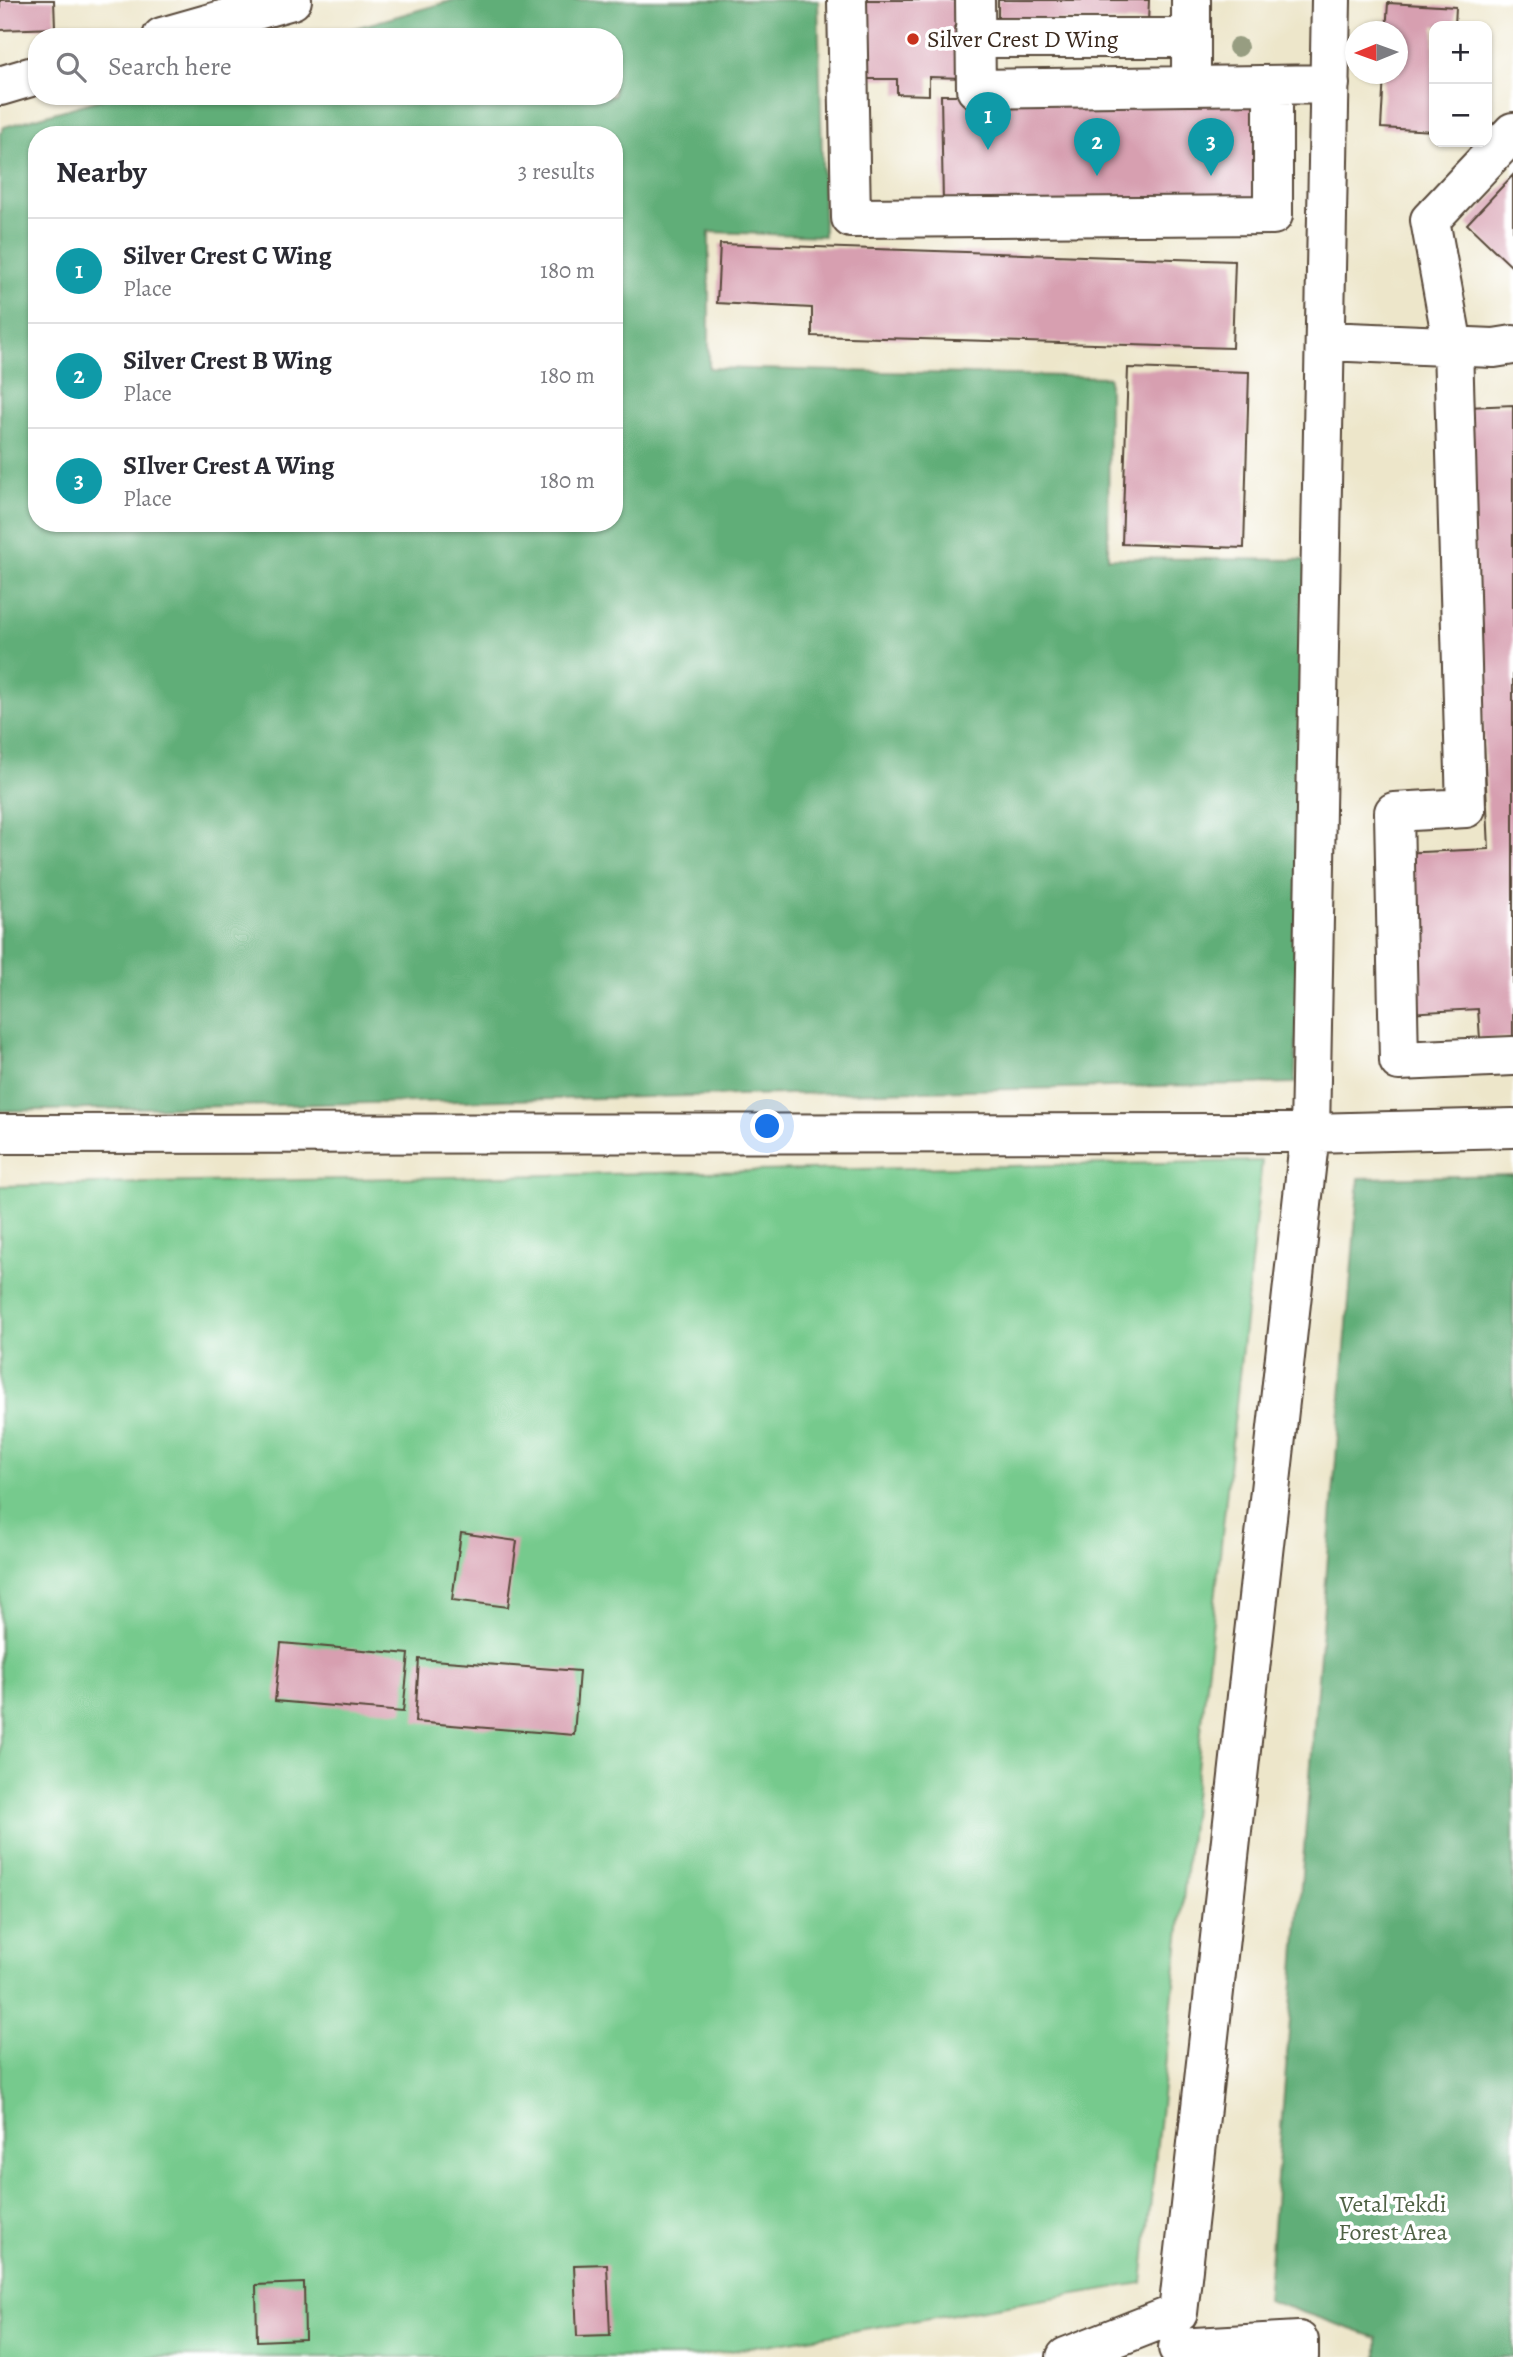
<!DOCTYPE html>
<meta charset="utf-8">
<style>
body{margin:0;font-family:Alegreya,serif;background:#f7f7f7;color:#2b2b33}
.controls{position:absolute;right:21px;top:21px;display:grid;overflow:hidden;border-radius:14px;box-shadow:0 2px 5px #0004}
.controls button{width:63px;height:63px;display:grid;place-items:center;padding:0;border:0;border-bottom:2px solid #e1e1e2;background:#fff;color:#2b2b33;font:35px sans-serif}
.compass{position:absolute;left:1345px;top:21px;width:63px;height:63px;border-radius:50%;background:#fff;box-shadow:0 2px 5px #0004;rotate:269deg}
.you{position:absolute;left:768px;top:1127px;width:24px;height:24px;margin:-18px;border:5px solid #fff;border-radius:50%;background:#1a73e8;box-shadow:0 0 0 10px #1a73e833}
.badge{display:grid;place-items:center;width:46px;height:46px;border-radius:50%;background:#1a73e8;color:#fff;font-size:23px;font-weight:700}
.pin{position:absolute;translate:-50% -58px;filter:drop-shadow(0 2px 4px #0008)}
.pin::after{content:'';position:absolute;top:37px;width:24px;height:21px;background:inherit;clip-path:polygon(0 0,100% 0,50% 100%)}
.list{margin:0;padding:0;list-style:none}
h2{display:flex;justify-content:space-between;align-items:center;height:91px;margin:0;padding:0 28px;font-size:30px}
h2 small{font-size:23px;font-weight:400;color:#7c7c81}
.list li{display:grid;grid-template-columns:46px 1fr auto;gap:21px;align-items:center;box-sizing:border-box;height:105px;padding:0 28px;border-top:2px solid #e1e1e2}
.list b{display:block;font-size:26px;white-space:nowrap}
.list p{margin:0;font-size:23px;white-space:nowrap;color:#7c7c81}
.list em{font-size:23px;font-style:normal;color:#7c7c81}
.icon{flex:none;width:38px;height:38px;fill:none;stroke:currentColor;stroke-width:2;stroke-linecap:round;stroke-linejoin:round}
.map{position:relative;flex:none;width:1513px;height:2357px;overflow:hidden}
.search{position:absolute;background:#fff;box-shadow:0 2px 5px #0004;left:28px;top:28px;width:595px;height:77px;display:flex;align-items:center;gap:18px;box-sizing:border-box;padding:0 24px;border-radius:28px;color:#7c7c81;font-size:26px}
.panel{position:absolute;background:#fff;box-shadow:0 2px 5px #0004;left:28px;top:126px;width:595px;height:406px;border-radius:28px}
.map>svg:first-child{display:block}
</style>
<div class="map">
<svg width="1513" height="2357" viewBox="0 0 1513 2357">
<rect width="100%" height="100%" fill="#fff"/>
<filter id="ink" filterUnits="userSpaceOnUse"><feTurbulence type="fractalNoise" baseFrequency=".0143" numOctaves="2"/><feDisplacementMap in="SourceGraphic" scale="14" xChannelSelector="R" yChannelSelector="G"/><feConvolveMatrix kernelMatrix="1 2 1 2 8 2 1 2 1" color-interpolation-filters="sRGB"/></filter>
<filter id="wash" filterUnits="userSpaceOnUse"><feTurbulence type="fractalNoise" baseFrequency=".00686" numOctaves="4" result="noise"/><feDisplacementMap in="SourceGraphic" scale="28" xChannelSelector="R" yChannelSelector="G"/><feGaussianBlur stdDeviation="1.57" result="paint"/><feColorMatrix in="noise" values="0 0 0 0 0 0 0 0 0 0 0 0 0 0 0 0 0 1.4 0 .05"/><feComposite in="paint" operator="in"/></filter>
<g filter="url(#wash)">
<rect width="100%" height="100%" fill="#ede6ca"/>
<path fill="#76ca8d" stroke="#587a56" stroke-width="2" d="M1262 1161 1142 2283 694 2357H0V1186Z"/>
<path fill="#60ae78" stroke="#4e6c4b" stroke-width="2" fill-rule="evenodd" d="M454 0H818L824 236 709 232V368L1109 377 1108 558 1310 560 1295 1083 0 1111V135L4 127 113 96H614V37H324ZM37 135H614V523H37Z
M1513 1175V2357H1377V2338L1267 2300 1359 1178Z"/>
<g id="blocks">
<path fill="#d79fb0" d="M0 0H54L55 28 0 30Z
M862 0H965V78L929 77V95L897 94V79H861Z
M998 0H1149L1148 22 998 20Z
M1388 3 1456 7 1455 26H1434V131L1381 128 1384 74H1398V32H1386Z
M941 95H1262V207L943 204Z
M1513 175V268L1467 224Z
M720 244 1235 261 1232 348 812 336V308L717 303Z
M1128 368 1249 372 1244 548 1122 544Z
M1513 405V1038L1480 1039 1478 1009 1407 1013 1399 853 1489 849 1468 407Z
M461 1533 517 1541 508 1607 452 1600Z
M281 1643 409 1654 403 1712 275 1701Z
M419 1659 579 1671 574 1735 415 1722Z
M607 2264 610 2335 577 2336 574 2265Z
M304 2283 305 2339 257 2341 256 2285Z"/>
</g>
</g>
<g filter="url(#ink)">
<use href="#blocks" fill-opacity="0" stroke="#564638" stroke-width="2"/>
<g fill="none" stroke-linecap="round" stroke-linejoin="round">
<g stroke="#564638" stroke-width="42">
<path id="minor" d="M847 0 851 218 1273 215V85
M975 0 976 89 1330 84
M1191 0V38
M162 37 292 0
M975 38H1191V86
M0 86 37 75
M1513 132 1430 220 1453 346 1466 808 1394 812 1399 1061 1513 1056
M1325 341 1494 348 1513 345
M0 1134 1310 1133 1513 1128
M1178 2348 1299 2341V2357
M1066 2357 1178 2313 1310 1133 1331 0"/>
</g>
<use href="#minor" stroke="#fff" stroke-width="38"/>
</g>
<circle fill="#979d81" cx="1238" cy="47" r="10"/>
</g>
<circle fill="#c8321e" stroke="#fff" stroke-width="2.5" cx="913" cy="39" r="7"/>
<g text-anchor="middle" stroke-width="7" stroke-linejoin="round" paint-order="stroke">
<g font-size="24" fill="#3b2a1e" stroke="#fff" text-anchor="start">
<text x="927" y="47">Silver Crest D Wing</text>
</g>
<g font-size="24" fill="#506245" stroke="#fff">
<text x="1393" y="2212">Vetal Tekdi<tspan x="1393" dy="28">Forest Area</tspan></text>
</g>
</g>
</svg>
<div class="controls">
<button>+</button>
<button>−</button>
</div>
<svg class="compass" viewBox="-18 -18 36 36"><path d="M0-13l5 13h-10z" fill="#e53935"/><path d="M0 13l5-13h-10z" fill="#7c7c81"/></svg>
<div class="you"></div>
<div class="pin badge" style="left:988px;top:150px;background:#0f9aa8">1</div>
<div class="pin badge" style="left:1097px;top:176px;background:#0f9aa8">2</div>
<div class="pin badge" style="left:1211px;top:176px;background:#0f9aa8">3</div>
<div class="search"><svg class="icon" aria-label="search" viewBox="0 0 24 24"><circle cx="10" cy="10" r="6"/><path d="M15 15l6 6"/></svg>Search here</div>
<section class="panel">
<h2>Nearby<small>3 results</small></h2>
<ul class="list">
<li><span class="badge" style="background:#0f9aa8">1</span><div><b>Silver Crest C Wing</b><p>Place</p></div><em>180 m</em></li>
<li><span class="badge" style="background:#0f9aa8">2</span><div><b>Silver Crest B Wing</b><p>Place</p></div><em>180 m</em></li>
<li><span class="badge" style="background:#0f9aa8">3</span><div><b>SIlver Crest A Wing</b><p>Place</p></div><em>180 m</em></li>
</ul>
</section>
</div>
